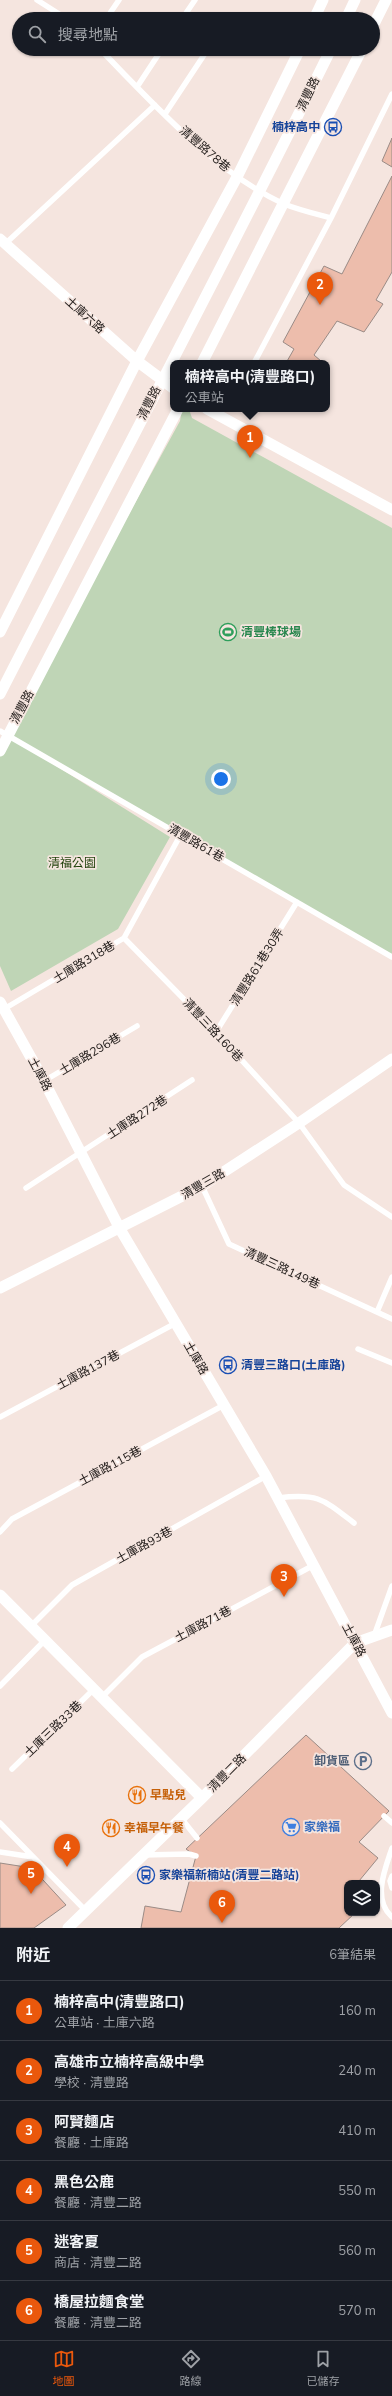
<!DOCTYPE html>
<html lang="zh-TW">
<meta charset="utf-8">
<style>
body{margin:0;font-family:"Nunito Sans","Noto Sans TC",sans-serif;background:#20242c;color:#f1f3f6}
.controls{position:absolute;right:12px;bottom:12px;display:grid;overflow:hidden;border-radius:8px;box-shadow:0 1px 3px #0004}
.controls button{width:36px;height:36px;display:grid;place-items:center;padding:0;border:0;border-bottom:1px solid #363941;background:#171b24;color:#f1f3f6;font:20px sans-serif}
.you{position:absolute;left:221px;top:779px;width:14px;height:14px;margin:-10px;border:3px solid #fff;border-radius:50%;background:#1a73e8;box-shadow:0 0 0 6px #1a73e833}
.badge{display:grid;place-items:center;width:26px;height:26px;border-radius:50%;background:#ea580c;color:#fff;font-size:13px;font-weight:700}
.pin{position:absolute;translate:-50% -33px;filter:drop-shadow(0 1px 2px #0008)}
.pin::after{content:'';position:absolute;top:21px;width:14px;height:12px;background:inherit;clip-path:polygon(0 0,100% 0,50% 100%)}
.popup{position:absolute;left:170px;top:360px;width:160px;height:52px;box-sizing:border-box;display:grid;place-content:center;border-radius:8px;background:#171b24;filter:drop-shadow(0 1px 3px #0005);font-size:13px;white-space:nowrap;color:#9ea1a6}
.popup b{font-size:15px;color:#f1f3f6}
.popup::after{content:'';position:absolute;left:50%;top:100%;margin-left:-8px;border:8px solid transparent;border-top-color:#171b24}
.list{margin:0;padding:0;list-style:none}
h2{display:flex;justify-content:space-between;align-items:center;height:52px;margin:0;padding:0 16px;font-size:17px}
h2 small{font-size:13px;font-weight:400;color:#9ea1a6}
.list li{display:grid;grid-template-columns:26px 1fr auto;gap:12px;align-items:center;box-sizing:border-box;height:60px;padding:0 16px;border-top:1px solid #363941}
.list b{display:block;font-size:15px;white-space:nowrap}
.list p{margin:0;font-size:13px;white-space:nowrap;color:#9ea1a6}
.list em{font-size:13px;font-style:normal;color:#9ea1a6}
.icon{flex:none;width:22px;height:22px;fill:none;stroke:currentColor;stroke-width:2;stroke-linecap:round;stroke-linejoin:round}
.map{position:relative;flex:none;width:392px;height:1928px;overflow:hidden}
.search{position:absolute;background:#171b24;box-shadow:0 1px 3px #0004;left:12px;right:12px;top:12px;height:44px;display:flex;align-items:center;gap:10px;box-sizing:border-box;padding:0 14px;border-radius:22px;color:#9ea1a6;font-size:15px}
.sheet{height:412px;background:#171b24}
nav{display:flex;justify-content:space-around;align-items:center;box-sizing:border-box;height:56px;border-top:1px solid #363941;background:#171b24;font-size:11px;color:#9ea1a6}
nav a{display:grid;justify-items:center;gap:2px}
nav .on{color:#ea580c}
.map>svg:first-child{display:block}
</style>
<div class="map">
<svg width="392" height="1928" viewBox="0 0 392 1928">
<rect width="100%" height="100%" fill="#f5e5df"/>
<path fill="#bfd5b6" d="M182 409H189L192 418 392 528V957L21 744 170 837 118 929 11 991 0 966V754L8 735 180 421Z"/>
<path fill="#edbdac" stroke="#9a8b86" d="M392 138V167L382 161Z
M392 176V272L376 300 383 304 364 332 337 321 314 355 321 361 320 363H286L294 349 283 342 324 266 342 274Z
M306 1735 389 1811 359 1842 378 1858 359 1881 362 1883H347V1913H355L339 1928H141L145 1906 181 1912 196 1856 186 1849Z
M0 1863 32 1868 66 1905 34 1928H0Z"/>
<g fill="none" stroke-linecap="round" stroke-linejoin="round">
<path stroke="#fff" stroke-width="5.5" d="M37 0 67 19
M106 19 119 0
M182 19 195 0
M100 49C151 102 217 174 284 204 299 210 316 214 331 218
M137 87 162 49
M165 114 208 49
M5 244 155 105
M254 363 331 218 392 94
M0 731 392 957
M124 938 216 1032 299 1123 344 1185 392 1217
M4 1009 124 938 181 834
M216 1032 297 902
M44 1081 137 1026
M202 1186 229 1244 392 1319
M26 1188 192 1080
M377 1312 392 1277
M358 1349 392 1363
M0 1417 176 1323
M278 1498C318 1493 323 1499 354 1523
M0 1532 12 1519 224 1405
M31 1626 72 1585 266 1476
M374 1636 392 1586
M0 1686 45 1640
M102 1697 142 1657 314 1565
M12 1769 94 1689
M384 1816 392 1823
M181 1818 197 1838
M0 1823 86 1911
M392 1848C385 1869 372 1899 392 1917
M0 1852 33 1857
M143 1855 189 1854 196 1856
M392 1876 390 1881 392 1888"/>
<path stroke="#fff" stroke-width="11" d="M314 19 323 0
M346 19 355 0
M373 26 386 0
M0 239 137 361 173 388
M202 363 362 49
M207 409 392 510
M0 632 137 361 237 177 300 49
M0 694C110 479 224 266 331 49
M0 751 178 409
M0 1002 44 1081 120 1229 266 1476 392 1713
M0 1288 202 1186 299 1123 392 1059
M0 1595 202 1798
M68 1928 202 1798 355 1643 392 1630"/>
</g>
<defs>
<g id="bus-ring" transform="scale(0.9)"><circle r="9.5" fill="#f5e5df" stroke="#1a4fb4" stroke-width="1.5"/><path d="M-5-6H5V4H4V6H2V4H-2V6H-4V4H-5ZM-3.5-4V0h7V-4ZM-3.5 1.2v1.5H-2V1.2ZM2 1.2v1.5H3.5V1.2Z" fill="#1a4fb4"/></g>
<g id="stadium-ring" transform="scale(0.9)"><circle r="9.5" fill="#f5e5df" stroke="#2e9e5b" stroke-width="1.5"/><path d="M0-5a6.5 5 0 1 0 0 10a6.5 5 0 1 0 0-10ZM-3.5-1.8h7v3.6h-7Z" fill="#2e9e5b"/></g>
<g id="parking-ring" transform="scale(0.9)"><circle r="9.5" fill="#f5e5df" stroke="#5c6f8a" stroke-width="1.5"/><path d="M-3.5-5.5H1a3.5 3.5 0 0 1 0 7H-1V5.5H-3.5ZM-1-3.4V-.6H.8a1.4 1.4 0 0 0 0-2.8Z" fill="#5c6f8a"/></g>
<g id="restaurant-ring" transform="scale(0.9)"><circle r="9.5" fill="#f5e5df" stroke="#e8710a" stroke-width="1.5"/><path d="M-5-6h1v4h1v-4h1v4h1v-4h1v5L-1.5 .5V6h-2V.5L-5-1ZM5-6V6H3V1.5H1.5Q1.5-4 5-6Z" fill="#e8710a"/></g>
<g id="supermarket-ring" transform="scale(0.9)"><circle r="9.5" fill="#f5e5df" stroke="#3f7fe0" stroke-width="1.5"/><path d="M-6-5.5h2.5l.6 2H6L4.5 2H-2.5L-4.4-4H-6ZM-1.5 3.2a1.3 1.3 0 1 0 .1 0ZM3 3.2a1.3 1.3 0 1 0 .1 0Z" fill="#3f7fe0"/></g>
</defs>
<g fill-rule="evenodd">
<use href="#bus-ring" x="333" y="127"/>
<use href="#stadium-ring" x="228" y="632"/>
<use href="#bus-ring" x="228" y="1365"/>
<use href="#parking-ring" x="363" y="1761"/>
<use href="#restaurant-ring" x="137" y="1795"/>
<use href="#supermarket-ring" x="291" y="1827"/>
<use href="#restaurant-ring" x="111" y="1828"/>
<use href="#bus-ring" x="146" y="1875"/>
</g>
<g text-anchor="middle" stroke-width="3.5" stroke-linejoin="round" paint-order="stroke">
<g font-size="12" fill="#201b19" stroke="#f5e5df">
<text transform="translate(308 94) rotate(-64)" y="4">清豐路</text>
<text transform="translate(205 149) rotate(41)" y="4">清豐路78巷</text>
<text transform="translate(85 315) rotate(42)" y="4">土庫六路</text>
<text transform="translate(149 403) rotate(-63)" y="4">清豐路</text>
<text transform="translate(22 707) rotate(-62)" y="4">清豐路</text>
<text transform="translate(196 843) rotate(30)" y="4">清豐路61巷</text>
<text transform="translate(84 962) rotate(-31)" y="4">土庫路318巷</text>
<text transform="translate(257 967) rotate(-58)" y="4">清豐路61巷30弄</text>
<text transform="translate(213 1030) rotate(47)" y="4">清豐三路160巷</text>
<text transform="translate(90 1054) rotate(-31)" y="4">土庫路296巷</text>
<text transform="translate(40 1074) rotate(62)" y="4">土庫路</text>
<text transform="translate(137 1117) rotate(-33)" y="4">土庫路272巷</text>
<text transform="translate(203 1184) rotate(-30)" y="4">清豐三路</text>
<text transform="translate(282 1268) rotate(25)" y="4">清豐三路149巷</text>
<text transform="translate(196 1358) rotate(60)" y="4">土庫路</text>
<text transform="translate(88 1370) rotate(-28)" y="4">土庫路137巷</text>
<text transform="translate(110 1466) rotate(-28)" y="4">土庫路115巷</text>
<text transform="translate(144 1545) rotate(-29)" y="4">土庫路93巷</text>
<text transform="translate(203 1624) rotate(-28)" y="4">土庫路71巷</text>
<text transform="translate(354 1640) rotate(62)" y="4">土庫路</text>
<text transform="translate(53 1729) rotate(-44)" y="4">土庫三路33巷</text>
<text transform="translate(227 1773) rotate(-45)" y="4">清豐二路</text>
</g>
<g font-size="12" font-weight="bold" fill="#164399" stroke="#f5e5df" text-anchor="start">
<text x="320" y="131" text-anchor="end">楠梓高中</text>
<text x="241" y="1369">清豐三路口(土庫路)</text>
<text x="159" y="1879">家樂福新楠站(清豐二路站)</text>
</g>
<g font-size="12" font-weight="bold" fill="#27864d" stroke="#f5e5df" text-anchor="start">
<text x="241" y="636">清豐棒球場</text>
</g>
<g font-size="12" fill="#1d3f08" stroke="#f5e5df">
<text x="72" y="867">清福公園</text>
</g>
<g font-size="12" font-weight="bold" fill="#4e5e75" stroke="#f5e5df" text-anchor="end">
<text x="350" y="1765">卸貨區</text>
</g>
<g font-size="12" font-weight="bold" fill="#c56008" stroke="#f5e5df" text-anchor="start">
<text x="150" y="1799">早點兒</text>
<text x="124" y="1832">幸福早午餐</text>
</g>
<g font-size="12" font-weight="bold" fill="#366cbe" stroke="#f5e5df" text-anchor="start">
<text x="304" y="1831">家樂福</text>
</g>
</g>
</svg>
<div class="controls">
<button><svg class="icon" aria-label="layers" viewBox="0 0 24 24"><path d="M12 4l9 5-9 5-9-5zM3 14l9 5 9-5"/></svg></button>
</div>
<div class="you"></div>
<div class="pin badge" style="left:250px;top:458px">1</div>
<div class="popup"><b>楠梓高中(清豐路口)</b>公車站</div>
<div class="pin badge" style="left:320px;top:305px">2</div>
<div class="pin badge" style="left:284px;top:1597px">3</div>
<div class="pin badge" style="left:67px;top:1867px">4</div>
<div class="pin badge" style="left:31px;top:1894px">5</div>
<div class="pin badge" style="left:222px;top:1923px">6</div>
<div class="search"><svg class="icon" aria-label="search" viewBox="0 0 24 24"><circle cx="10" cy="10" r="6"/><path d="M15 15l6 6"/></svg>搜尋地點</div>
</div>
<section class="sheet">
<h2>附近<small>6筆結果</small></h2>
<ul class="list">
<li><span class="badge">1</span><div><b>楠梓高中(清豐路口)</b><p>公車站 · 土庫六路</p></div><em>160 m</em></li>
<li><span class="badge">2</span><div><b>高雄市立楠梓高級中學</b><p>學校 · 清豐路</p></div><em>240 m</em></li>
<li><span class="badge">3</span><div><b>阿賢麵店</b><p>餐廳 · 土庫路</p></div><em>410 m</em></li>
<li><span class="badge">4</span><div><b>黑色公鹿</b><p>餐廳 · 清豐二路</p></div><em>550 m</em></li>
<li><span class="badge">5</span><div><b>迷客夏</b><p>商店 · 清豐二路</p></div><em>560 m</em></li>
<li><span class="badge">6</span><div><b>橋屋拉麵食堂</b><p>餐廳 · 清豐二路</p></div><em>570 m</em></li>
</ul>
</section>
<nav>
<a class="on"><svg class="icon" aria-label="map" viewBox="0 0 24 24"><path d="M3 6l6-2 6 2 6-2v14l-6 2-6-2-6 2zM9 4v14M15 6v14"/></svg>地圖</a>
<a><svg class="icon" aria-label="directions" viewBox="0 0 24 24"><path d="M12 3l9 9-9 9-9-9zM9 14v-3h6M13 9l2 2-2 2"/></svg>路線</a>
<a><svg class="icon" aria-label="saved" viewBox="0 0 24 24"><path d="M7 4h10v16l-5-4-5 4z"/></svg>已儲存</a>
</nav>
